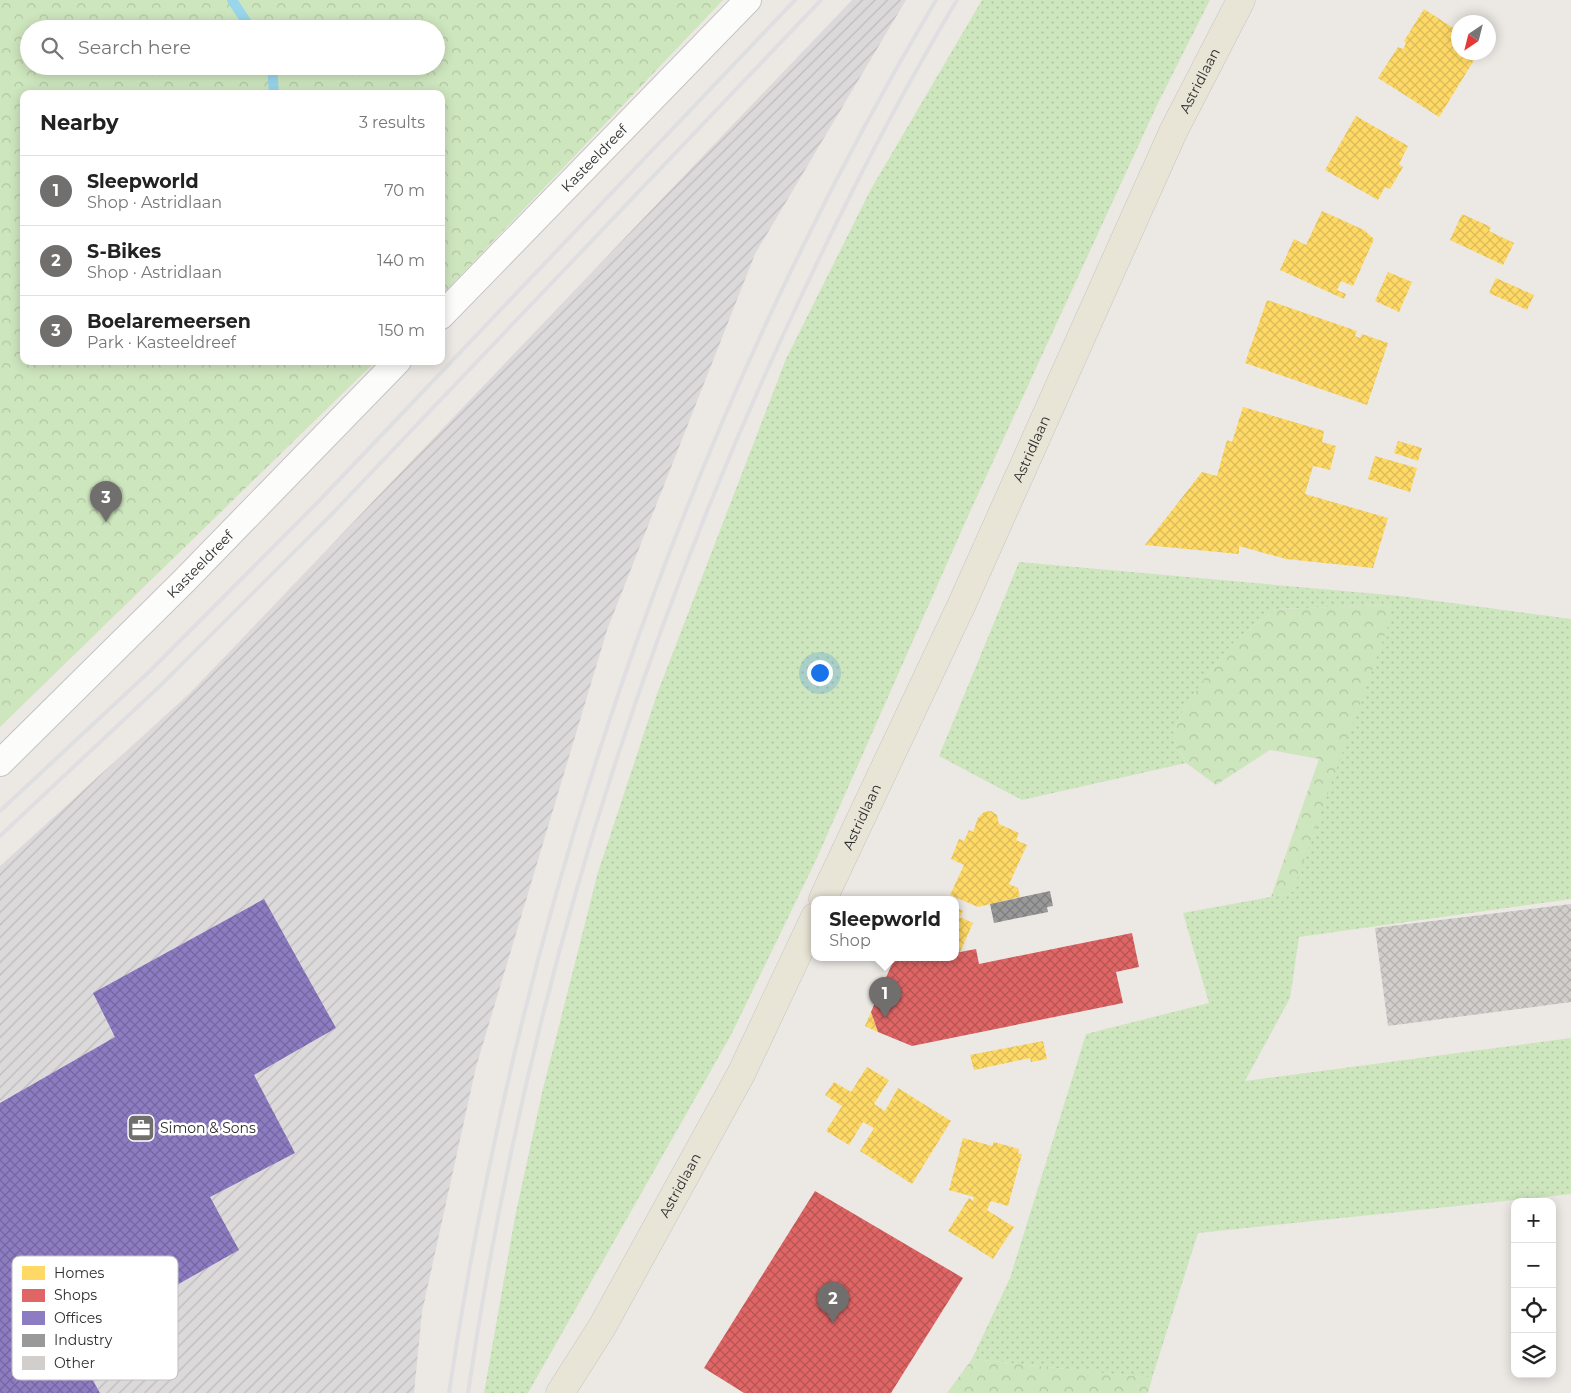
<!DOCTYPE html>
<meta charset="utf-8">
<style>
body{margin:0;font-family:Montserrat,sans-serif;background:#f6f6f6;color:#222}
.controls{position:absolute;right:15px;bottom:15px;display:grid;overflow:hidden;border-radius:10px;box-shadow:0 2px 12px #0003}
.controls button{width:45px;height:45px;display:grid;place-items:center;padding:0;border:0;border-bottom:1px solid #e0e0e0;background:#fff;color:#222;font:25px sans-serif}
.compass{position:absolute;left:1451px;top:15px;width:45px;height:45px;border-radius:50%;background:#fff;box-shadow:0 2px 12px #0003;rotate:215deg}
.you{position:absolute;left:819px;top:672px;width:18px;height:18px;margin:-12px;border:4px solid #fff;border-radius:50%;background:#1a73e8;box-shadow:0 0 0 8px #1a73e833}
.badge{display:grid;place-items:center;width:32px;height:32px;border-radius:50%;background:#706f6e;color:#fff;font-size:16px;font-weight:700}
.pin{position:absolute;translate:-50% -41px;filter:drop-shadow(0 1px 2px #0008)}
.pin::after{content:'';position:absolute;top:26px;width:18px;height:15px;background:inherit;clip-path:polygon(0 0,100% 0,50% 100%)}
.popup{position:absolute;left:811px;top:896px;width:148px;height:65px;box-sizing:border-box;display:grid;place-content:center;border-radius:10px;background:#fff;filter:drop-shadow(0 1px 4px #0005);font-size:16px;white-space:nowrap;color:#767676}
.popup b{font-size:19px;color:#222}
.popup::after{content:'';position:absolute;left:50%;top:100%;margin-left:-10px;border:10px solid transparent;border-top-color:#fff}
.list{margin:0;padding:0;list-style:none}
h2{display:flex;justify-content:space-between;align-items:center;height:65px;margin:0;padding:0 20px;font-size:21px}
h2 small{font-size:16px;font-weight:400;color:#767676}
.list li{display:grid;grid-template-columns:32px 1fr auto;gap:15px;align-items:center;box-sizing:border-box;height:70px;padding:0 20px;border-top:1px solid #e0e0e0}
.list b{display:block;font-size:19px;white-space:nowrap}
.list p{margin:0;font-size:16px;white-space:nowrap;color:#767676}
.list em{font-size:16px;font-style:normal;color:#767676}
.icon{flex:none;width:28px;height:28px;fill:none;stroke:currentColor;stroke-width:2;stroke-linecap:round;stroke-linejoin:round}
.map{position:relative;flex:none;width:1571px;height:1393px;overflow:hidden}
.search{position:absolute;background:#fff;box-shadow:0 2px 12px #0003;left:20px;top:20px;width:425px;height:55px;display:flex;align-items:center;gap:12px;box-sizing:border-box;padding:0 18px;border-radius:28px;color:#767676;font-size:19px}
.panel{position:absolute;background:#fff;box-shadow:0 2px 12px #0003;left:20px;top:90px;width:425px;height:275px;border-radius:10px}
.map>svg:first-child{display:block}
</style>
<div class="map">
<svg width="1571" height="1393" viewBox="0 0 1571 1393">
<defs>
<pattern id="industrial-furrows" width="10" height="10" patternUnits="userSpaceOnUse" patternTransform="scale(1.25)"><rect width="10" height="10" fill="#dcd9db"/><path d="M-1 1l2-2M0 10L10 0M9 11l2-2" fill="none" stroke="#bdbbbc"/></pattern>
<pattern id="grass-dots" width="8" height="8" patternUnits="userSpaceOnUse" patternTransform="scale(1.25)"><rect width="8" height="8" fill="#cee6be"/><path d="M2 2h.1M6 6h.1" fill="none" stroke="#b1c6a4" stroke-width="1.8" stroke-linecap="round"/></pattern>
<pattern id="forest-crowns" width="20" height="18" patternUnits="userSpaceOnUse" patternTransform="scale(1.25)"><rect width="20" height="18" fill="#cee6be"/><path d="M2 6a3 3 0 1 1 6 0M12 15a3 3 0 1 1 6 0" fill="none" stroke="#b1c6a4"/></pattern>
<pattern id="homes-cross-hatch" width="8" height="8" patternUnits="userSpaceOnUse" patternTransform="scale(1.25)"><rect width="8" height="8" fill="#ffd966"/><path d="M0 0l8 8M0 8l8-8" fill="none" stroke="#dbbb59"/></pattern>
<pattern id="shops-cross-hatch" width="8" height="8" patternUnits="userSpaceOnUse" patternTransform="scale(1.25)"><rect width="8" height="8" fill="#e06666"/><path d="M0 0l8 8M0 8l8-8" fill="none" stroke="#b65454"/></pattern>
<pattern id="offices-cross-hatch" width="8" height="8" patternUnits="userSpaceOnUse" patternTransform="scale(1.25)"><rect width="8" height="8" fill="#8e7cc3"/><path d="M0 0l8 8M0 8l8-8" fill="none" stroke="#74669f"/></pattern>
<pattern id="industry-cross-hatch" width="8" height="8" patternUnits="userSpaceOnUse" patternTransform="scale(1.25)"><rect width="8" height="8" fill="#999"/><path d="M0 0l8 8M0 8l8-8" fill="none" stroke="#7d7d7d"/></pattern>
<pattern id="building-cross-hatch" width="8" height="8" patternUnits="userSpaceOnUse" patternTransform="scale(1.25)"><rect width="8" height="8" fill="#d1cecb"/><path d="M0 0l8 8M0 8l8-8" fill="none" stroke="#b4b1af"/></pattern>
</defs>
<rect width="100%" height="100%" fill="#ece8e4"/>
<path fill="url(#industrial-furrows)" d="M852 0H906L755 254 607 630 476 1067 422 1312 414 1393H0V866L190 693Z"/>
<path fill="url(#grass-dots)" d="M982 0H1210L1158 103 968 516 816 860 731 1035 528 1393H484L515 1217 542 1093 598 872 657 694 786 359 871 189Z
M1019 562 1400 596 1571 619V899L1299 937 1290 998 1245 1081 1571 1038V1194L1198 1233 1152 1378 972 1359 1010 1278 1086 1034 1209 1003 1183 913 1292 893 1390 605 1276 609 1235 641 1204 679 1182 713 1172 736 1186 763 1022 800 939 756Z"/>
<path fill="url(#forest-crowns)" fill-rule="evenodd" d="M0 0H723L441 296V94H24V361H376L0 727ZM29 29H436V66H29Z
M1390 605 1388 626 1292 893 1271 897 1319 759 1270 750 1216 785 1186 763 1172 736 1182 713 1204 679 1235 641 1276 609Z
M972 1359 1152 1378 1148 1393H947Z"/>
<path fill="url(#homes-cross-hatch)" d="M1424 9 1458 31V52H1479L1439 117 1378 78 1398 47 1403 49 1406 43 1404 41Z
M1356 116 1408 146 1399 164 1403 167 1390 189 1385 187 1378 200 1325 170Z
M1322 211 1364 230 1374 239 1353 286 1341 281 1337 290 1346 294 1344 299 1280 270 1294 239 1306 245Z
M1462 214 1491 227 1489 231 1514 243 1503 265 1450 240Z
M1388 272 1412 282 1399 312 1375 301Z
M1496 278 1534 295 1527 310 1489 293Z
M1267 300 1357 331 1355 336 1360 338 1362 334 1388 343 1367 405 1245 363Z
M1243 407 1324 431 1322 442 1336 446 1330 470 1313 466 1305 494 1388 518 1373 568 1286 559 1239 546V554L1145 545 1202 472 1217 476 1227 440 1232 442Z
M1398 441 1422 448 1418 461 1394 453Z
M1375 456 1417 468 1410 492 1368 479Z
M991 811 997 815 999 824 1019 833 1016 840 1027 845 1009 884 1018 888 1020 897 978 907 950 895 964 865 951 859 959 839 964 841 969 830 973 832 978 818 984 812Z
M955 907 963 911 960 917 973 923 960 952 955 949Z
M871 1012 878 1032 865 1026Z
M1043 1041 1047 1059 1031 1062 1030 1058 974 1070 970 1055Z
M867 1067 889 1080 874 1104 885 1111 898 1088 951 1121 912 1184 860 1151 874 1128 863 1122 849 1145 826 1131 842 1106 825 1095 834 1082 851 1092Z
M963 1138 992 1146 994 1142 1019 1149 1018 1153 1022 1154 1008 1206 991 1201 987 1210 1014 1227 993 1259 948 1231 969 1198 973 1201 974 1197 949 1190Z"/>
<path fill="url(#shops-cross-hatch)" d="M1132 933 1139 967 1116 972 1123 1003 912 1046 878 1032 871 1012 895 957H955V949L960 952 976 949 979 964Z
M815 1191 963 1278 891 1393H744L704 1368Z"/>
<path fill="url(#offices-cross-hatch)" d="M264 899 336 1028 254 1075 295 1153 210 1197 239 1250 72 1344 100 1393H0V1103L115 1037 93 993Z"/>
<path fill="url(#industry-cross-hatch)" d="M1050 891 1053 906 1047 907 1048 912 994 923 990 904Z"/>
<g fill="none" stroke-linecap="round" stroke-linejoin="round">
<path stroke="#99d6ec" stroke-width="10" d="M232 0 251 29
M272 66 274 94"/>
</g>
<path fill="url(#building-cross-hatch)" d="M1571 904V1002L1388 1026 1375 928Z"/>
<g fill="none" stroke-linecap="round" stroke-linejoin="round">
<g stroke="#c5c4c5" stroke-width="28">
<g id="street">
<path id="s1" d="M441 316 748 0"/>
<path id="s2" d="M0 763 184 581 398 361"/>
</g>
</g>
<g stroke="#c6c5c4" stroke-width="29">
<g id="primary">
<path id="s3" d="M823 899 961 606 1173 132 1241 0"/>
<path id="s4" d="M560 1393 602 1327 741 1074 815 917"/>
</g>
</g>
<use href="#street" stroke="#fcfcfb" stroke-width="26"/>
<use href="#primary" stroke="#e8e4d6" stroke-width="28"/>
<path stroke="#dfdfe1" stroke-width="4" d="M0 811 149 672 317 503 795 0
M0 836 162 684 331 515 821 0
M449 1393C521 908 685 423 936 0
M468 1393C522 1025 629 668 785 331 837 218 893 107 957 0"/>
</g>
<defs>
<g id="office-square" transform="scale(1.4375)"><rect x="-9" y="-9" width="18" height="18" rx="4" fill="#706f6e" stroke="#fff"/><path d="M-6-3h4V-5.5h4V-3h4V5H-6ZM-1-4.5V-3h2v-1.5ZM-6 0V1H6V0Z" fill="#fff"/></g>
</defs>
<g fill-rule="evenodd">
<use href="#office-square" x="141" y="1128"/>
</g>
<g text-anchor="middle" stroke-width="5" stroke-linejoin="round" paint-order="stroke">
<g font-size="14" fill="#2e2e2e" stroke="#fff">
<text dy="5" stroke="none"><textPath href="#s3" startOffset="901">Astridlaan</textPath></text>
<text dy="5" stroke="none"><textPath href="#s1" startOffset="220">Kasteeldreef</textPath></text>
<text dy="5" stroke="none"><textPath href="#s3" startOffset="496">Astridlaan</textPath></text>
<text dy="5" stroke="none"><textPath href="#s2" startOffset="282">Kasteeldreef</textPath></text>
<text dy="5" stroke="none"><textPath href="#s3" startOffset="91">Astridlaan</textPath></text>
<text dy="5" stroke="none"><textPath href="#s4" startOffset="240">Astridlaan</textPath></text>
</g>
<g font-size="14" fill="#2e2e2e" stroke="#fff" text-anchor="start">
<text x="160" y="1133">Simon &amp; Sons</text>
</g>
</g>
<rect x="12" y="1256" width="166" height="124" rx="8" fill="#fff" stroke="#c0c0c0" stroke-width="1"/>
<rect x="22" y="1266" width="23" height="14" fill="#ffd966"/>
<rect x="22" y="1289" width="23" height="13" fill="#e06666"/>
<rect x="22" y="1311" width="23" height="14" fill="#8e7cc3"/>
<rect x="22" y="1334" width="23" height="13" fill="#999"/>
<rect x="22" y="1356" width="23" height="14" fill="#d1cecb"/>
<g font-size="14" fill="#2e2e2e">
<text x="54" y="1278">Homes</text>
<text x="54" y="1300">Shops</text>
<text x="54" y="1323">Offices</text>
<text x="54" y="1345">Industry</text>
<text x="54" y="1368">Other</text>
</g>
</svg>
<div class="controls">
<button>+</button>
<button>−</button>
<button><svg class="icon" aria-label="locate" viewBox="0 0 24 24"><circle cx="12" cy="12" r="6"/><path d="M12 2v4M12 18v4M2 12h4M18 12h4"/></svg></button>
<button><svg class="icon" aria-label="layers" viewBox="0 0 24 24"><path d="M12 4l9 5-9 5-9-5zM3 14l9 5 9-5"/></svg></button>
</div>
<svg class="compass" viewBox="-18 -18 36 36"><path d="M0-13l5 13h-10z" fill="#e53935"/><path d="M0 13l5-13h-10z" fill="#767676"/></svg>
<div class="you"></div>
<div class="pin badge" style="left:885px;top:1018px">1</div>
<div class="popup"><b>Sleepworld</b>Shop</div>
<div class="pin badge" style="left:833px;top:1323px">2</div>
<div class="pin badge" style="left:106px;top:522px">3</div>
<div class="search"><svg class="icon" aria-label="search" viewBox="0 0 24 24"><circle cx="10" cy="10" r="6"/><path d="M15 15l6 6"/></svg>Search here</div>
<section class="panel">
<h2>Nearby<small>3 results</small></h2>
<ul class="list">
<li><span class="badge">1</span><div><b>Sleepworld</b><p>Shop · Astridlaan</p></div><em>70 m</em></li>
<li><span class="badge">2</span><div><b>S-Bikes</b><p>Shop · Astridlaan</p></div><em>140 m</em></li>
<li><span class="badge">3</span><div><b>Boelaremeersen</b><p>Park · Kasteeldreef</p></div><em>150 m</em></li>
</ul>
</section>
</div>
